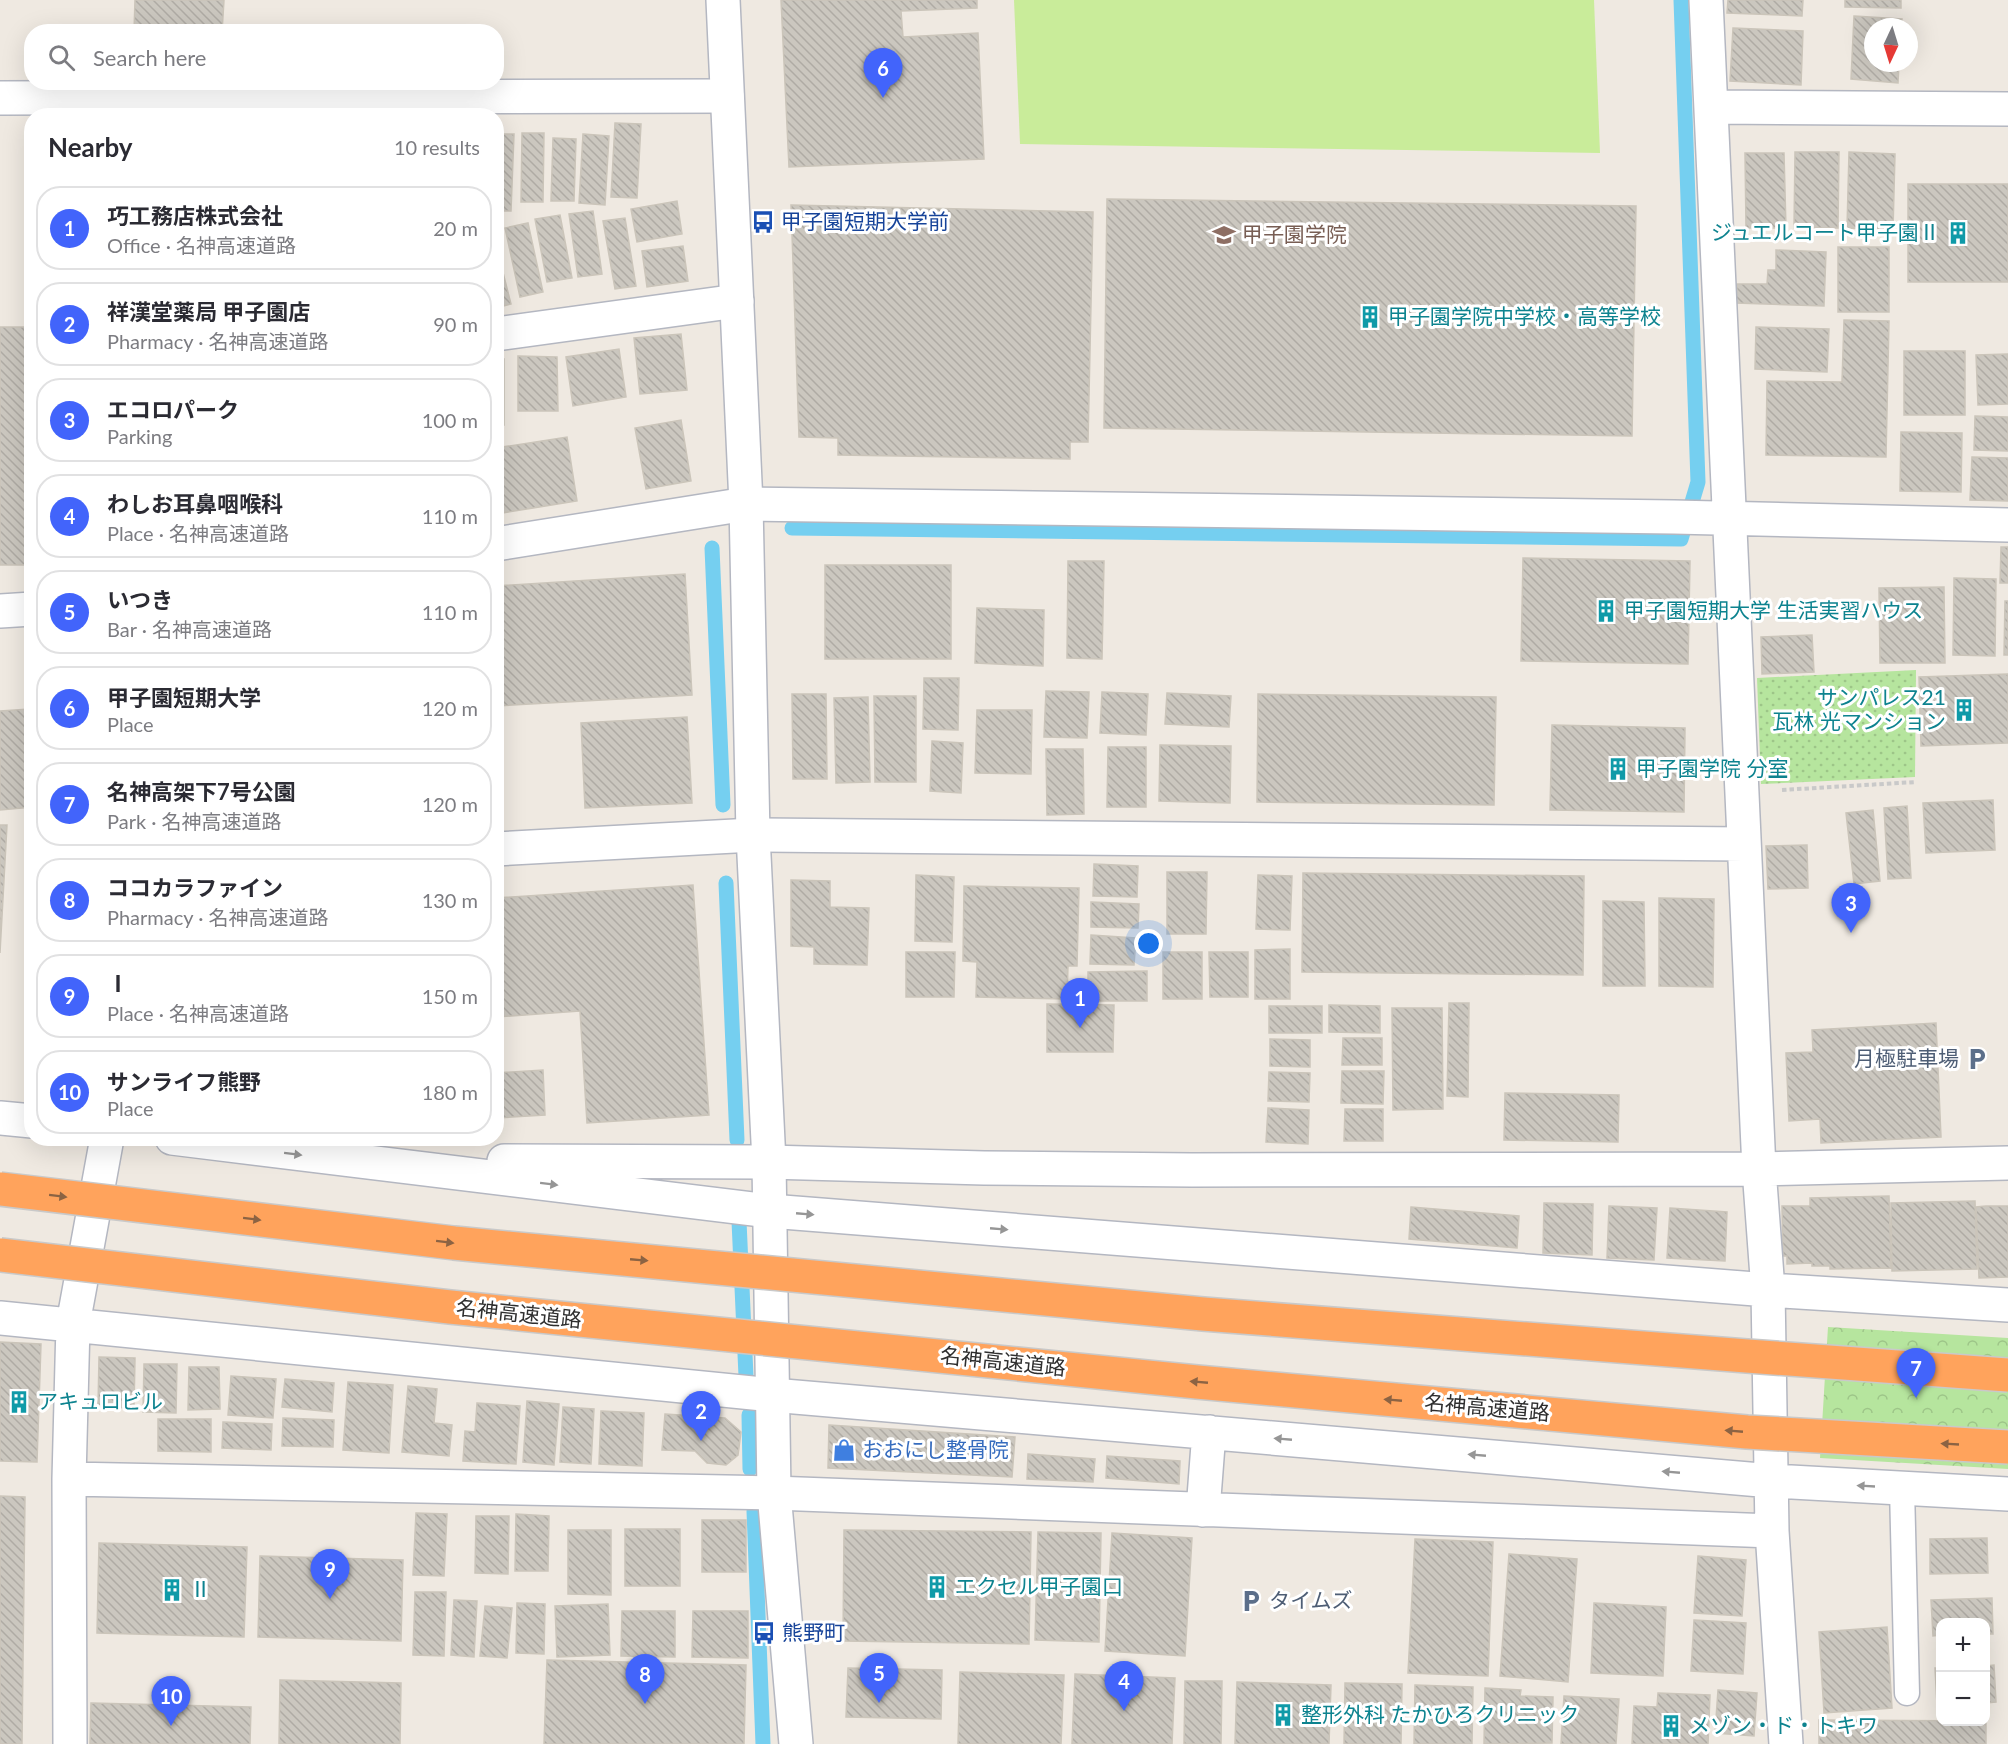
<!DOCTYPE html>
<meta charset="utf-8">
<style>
body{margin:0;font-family:Lato,"Noto Sans JP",sans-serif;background:#f7f7f7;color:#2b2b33}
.controls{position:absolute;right:18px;bottom:18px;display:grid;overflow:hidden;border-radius:12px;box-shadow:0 6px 24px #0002}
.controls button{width:54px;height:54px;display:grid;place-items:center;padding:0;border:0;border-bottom:2px solid #e1e1e2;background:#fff;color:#2b2b33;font:30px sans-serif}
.compass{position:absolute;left:1864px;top:18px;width:54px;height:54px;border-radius:50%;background:#fff;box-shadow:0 6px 24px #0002;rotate:184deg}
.you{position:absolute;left:1149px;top:944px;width:21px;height:21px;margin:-15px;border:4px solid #fff;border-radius:50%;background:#1a73e8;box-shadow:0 0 0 9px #1a73e833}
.badge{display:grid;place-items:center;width:39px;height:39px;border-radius:50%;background:#4264fb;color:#fff;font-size:20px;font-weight:700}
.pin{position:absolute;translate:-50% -50px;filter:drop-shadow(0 2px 3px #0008)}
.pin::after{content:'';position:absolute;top:32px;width:21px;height:18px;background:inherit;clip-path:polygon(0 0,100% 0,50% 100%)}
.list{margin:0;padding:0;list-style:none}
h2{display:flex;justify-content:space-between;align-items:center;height:78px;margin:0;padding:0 24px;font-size:26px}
h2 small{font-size:20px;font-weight:400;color:#7c7c81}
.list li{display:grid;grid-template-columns:39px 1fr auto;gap:18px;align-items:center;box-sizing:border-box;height:84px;margin:0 12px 12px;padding:0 12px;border:2px solid #e1e1e2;border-radius:24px}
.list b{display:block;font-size:22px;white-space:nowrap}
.list p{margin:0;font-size:20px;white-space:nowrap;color:#7c7c81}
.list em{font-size:20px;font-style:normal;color:#7c7c81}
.icon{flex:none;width:33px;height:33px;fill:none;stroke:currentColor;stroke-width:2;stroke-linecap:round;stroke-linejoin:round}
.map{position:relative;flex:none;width:2008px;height:1744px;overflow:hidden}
.search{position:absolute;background:#fff;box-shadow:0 6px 24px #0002;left:24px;top:24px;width:480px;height:66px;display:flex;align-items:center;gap:15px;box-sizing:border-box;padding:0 21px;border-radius:24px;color:#7c7c81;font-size:22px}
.panel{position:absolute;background:#fff;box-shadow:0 6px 24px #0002;left:24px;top:108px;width:480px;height:1038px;border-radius:24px}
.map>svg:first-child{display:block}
</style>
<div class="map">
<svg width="2008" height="1744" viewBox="0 0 2008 1744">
<defs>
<pattern id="grass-dots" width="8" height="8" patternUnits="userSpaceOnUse" patternTransform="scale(1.5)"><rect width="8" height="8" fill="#b6e59e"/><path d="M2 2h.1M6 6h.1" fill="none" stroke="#9dc588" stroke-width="1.8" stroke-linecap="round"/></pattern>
<pattern id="park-crowns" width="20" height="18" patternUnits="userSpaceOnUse" patternTransform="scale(1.5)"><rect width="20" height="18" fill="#b6e59e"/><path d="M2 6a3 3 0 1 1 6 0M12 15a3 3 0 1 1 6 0" fill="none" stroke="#9dc588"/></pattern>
<pattern id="building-back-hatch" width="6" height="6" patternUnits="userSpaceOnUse" patternTransform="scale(1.5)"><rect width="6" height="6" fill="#cbc7bf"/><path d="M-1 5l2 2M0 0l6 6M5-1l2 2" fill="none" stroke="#afaba4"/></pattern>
</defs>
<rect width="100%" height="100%" fill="#efe9e1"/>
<path fill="url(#grass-dots)" d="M1916 670 1915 777 1761 784 1757 678Z"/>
<path fill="url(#park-crowns)" d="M1828 1327 2008 1338V1469L1820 1458Z"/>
<path fill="#c9ec9a" d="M1014 0H1594L1600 153 1020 144Z"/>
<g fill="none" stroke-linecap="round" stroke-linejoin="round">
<path stroke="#75cff0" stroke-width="15" d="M792 528 1681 539 1698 482 1681 0
M712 548 723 805
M726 883 737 1140
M739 1221 746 1376
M749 1415 750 1469
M754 1511 763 1744"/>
</g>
<path fill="url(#building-back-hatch)" stroke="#cbc5ba" stroke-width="1.5" d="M135 0H224L222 32H134Z
M781 0H977V8L901 11 903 37 978 33 984 159 789 167Z
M1728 0H1803L1802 16 1727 13Z
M1845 0H1901V8L1845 7Z
M1854 16 1902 19 1901 27H1873V63H1899L1898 83 1851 79Z
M1733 28 1803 31 1801 85 1730 81Z
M615 123 641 124 637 198 611 197Z
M522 133H544L543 202H521Z
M496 134H514L511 211H496Z
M583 134 609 136 605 205 579 203Z
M553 138 576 139 574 201H551Z
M1795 152H1839L1838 228H1794Z
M1849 152 1895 154 1893 230 1847 228Z
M1745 153H1784L1786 228H1746Z
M1908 184H2008V282H1908Z
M1107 199 1636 206 1632 436 1104 428Z
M677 201 682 234 637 242 631 209Z
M791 205 1093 212 1088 442H1070V459L838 455V438L799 437Z
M593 211 602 274 578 277 569 214Z
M560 215 572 278 547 282 535 219Z
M625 218 636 286 615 289 603 221Z
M528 223 543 292 520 297 505 228Z
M496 245 511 304 496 308Z
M683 246 688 281 647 287 642 251Z
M1838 247H1889V312H1838Z
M1776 250 1826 252 1824 306 1736 303 1737 284H1767L1768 270H1776Z
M1844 320 1889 321 1886 457 1766 455 1767 381 1842 382Z
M0 327H32V565H0Z
M1756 327 1829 329 1827 372 1755 369Z
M681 334 687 390 640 394 634 338Z
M619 349 626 397 573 406 566 357Z
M1904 351H1965V415H1904Z
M2008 354V404L1978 405 1976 355Z
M518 356 557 357 558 411H518Z
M496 359H504V425H496Z
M1975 416 2008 417V451L1974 450Z
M681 420 691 481 646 489 635 428Z
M1901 432 1962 433 1961 492 1900 491Z
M567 437 577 501 496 514V448Z
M1972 457 2008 458V501L1970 500Z
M2001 547H2008V583H2000Z
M1523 558 1690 561 1688 664 1521 661Z
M1068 561H1104L1102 659 1067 658Z
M825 565H951V659H825Z
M685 574 692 695 496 706V586Z
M1954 578 1996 579 1995 656 1953 655Z
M1944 587 1945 663H1880L1879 588Z
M2005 601H2008V655H2004Z
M977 608 1044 610 1043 666 975 663Z
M1812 635 1814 672 1762 674 1761 637Z
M2008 674V743L1921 746 1919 677Z
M924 678H959L958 730 923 729Z
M1046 691 1089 692 1087 738 1044 737Z
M1102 692 1148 694 1146 735 1100 733Z
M1167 693 1231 696 1229 727 1165 724Z
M792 694H826L827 779H793Z
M1258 694 1496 697 1494 805 1257 802Z
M874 696H916V782H875Z
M868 697 870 782 836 783 834 698Z
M29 709 32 738V807L0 810V711Z
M977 710H1032L1031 774 975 773Z
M687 717 692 803 585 808 581 723Z
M1552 725 1685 728 1684 812 1550 810Z
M932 741 963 743 961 793 930 791Z
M1160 745 1231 746 1230 803 1159 801Z
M1108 747H1146V807H1107Z
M1046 749H1083L1084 814 1047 815Z
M1993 800 1995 850 1926 853 1923 803Z
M1907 806 1911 878 1888 879 1884 808Z
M1873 810 1880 881 1854 884 1846 813Z
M0 825H7L0 953Z
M1807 845 1808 888 1768 889 1766 846Z
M1094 864 1138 866 1137 897 1093 896Z
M1167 872H1207L1206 934H1167Z
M1303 873 1584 876 1583 975 1302 972Z
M916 875 954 877 952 942 915 941Z
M1258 875 1292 876 1290 930 1256 929Z
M791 880 830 881V907L869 908 867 965 814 964V947L791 946Z
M693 885 709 1115 587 1123 580 1011 496 1017V898Z
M964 886 1079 888 1077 966H1068L1067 999 976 997 977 962 963 961Z
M1659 898 1714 899 1713 987 1659 986Z
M1603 901 1644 902 1645 986H1603Z
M1091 902 1139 904 1138 928 1091 927Z
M1091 935 1136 938 1134 965 1090 964Z
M1290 949V999H1255V950Z
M906 952H955L954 997H906Z
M1163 952H1202V999H1163Z
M1209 952H1248V997H1210Z
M1147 971V1001H1088V972Z
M1449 1003H1469L1468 1097 1447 1096Z
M1047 1004 1114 1005 1113 1052H1047Z
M1329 1005 1380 1006V1033L1329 1032Z
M1269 1006H1322V1033H1269Z
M1392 1008H1442L1443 1109 1393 1110Z
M1936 1023 1941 1137 1821 1143 1820 1119 1789 1121 1786 1053 1813 1052 1812 1030Z
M1343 1038H1382V1065H1342Z
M1270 1039 1310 1040V1067L1270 1066Z
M543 1070 545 1115 496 1118V1073Z
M1342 1071H1384L1383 1104 1341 1103Z
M1269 1072 1310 1073 1309 1102 1268 1101Z
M1505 1093 1619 1095 1618 1142 1504 1140Z
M1268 1108 1309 1110 1308 1144 1266 1142Z
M1345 1109H1383V1141H1344Z
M1889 1196 1891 1268 1830 1269V1266H1812V1263L1787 1264V1256H1783L1782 1206H1810V1198Z
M1975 1201 1977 1269 1892 1271 1891 1203Z
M1544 1203 1593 1204 1592 1255 1543 1253Z
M1609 1206 1657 1208 1654 1260 1607 1258Z
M1986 1206H2008V1277L1979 1278 1976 1207Z
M1411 1207 1519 1216 1517 1248 1409 1239Z
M1670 1208 1727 1212 1725 1261 1667 1258Z
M0 1342 41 1344 37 1462 0 1461Z
M99 1357 135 1358 134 1408 98 1407Z
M144 1364H177L176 1413 143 1412Z
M189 1367H219L220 1409 188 1410Z
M231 1376 276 1379 273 1418 228 1415Z
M285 1379 334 1383 332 1412 282 1407Z
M348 1382 393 1385 389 1453 343 1450Z
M408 1386 437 1389 434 1423 452 1425 449 1456 402 1452Z
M527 1401 559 1404 554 1465 523 1462Z
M477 1403 520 1406 516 1464 463 1461 465 1431 475 1432Z
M563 1407 594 1409 591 1464 560 1462Z
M601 1411 644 1413 642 1466 599 1464Z
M665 1414 725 1418 741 1432 738 1455 726 1465 707 1463 695 1451 662 1450Z
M283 1418 334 1420 333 1447 282 1446Z
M158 1419H211V1452L158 1451Z
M223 1422 272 1424 271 1450 222 1448Z
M829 1425 1015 1437 1012 1477 828 1468Z
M1028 1454 1095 1459 1093 1482 1027 1479Z
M1107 1456 1180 1461 1179 1484 1106 1478Z
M0 1496 25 1497 22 1744H0Z
M416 1513 447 1514 444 1576 413 1575Z
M516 1514 549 1516 548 1571H515Z
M476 1516H509L508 1574 475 1573Z
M702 1520H746V1572H702Z
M625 1529H680V1586H625Z
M568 1530H611V1595L568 1594Z
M844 1530 1031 1532 1029 1644 843 1641Z
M1038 1532 1101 1533 1099 1642 1035 1640Z
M1112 1533 1192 1538 1185 1656 1105 1651Z
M1987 1538 1988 1573 1930 1574V1539Z
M1415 1539 1493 1542 1488 1676 1408 1673Z
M99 1543 247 1547 244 1637 97 1633Z
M1509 1554 1577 1559 1568 1682 1500 1676Z
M260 1556 403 1560 401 1641 258 1637Z
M1698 1556 1746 1560 1742 1616 1694 1613Z
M415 1592H446L444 1656 413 1655Z
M1992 1598 1993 1634H1986V1622H1940V1635L1933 1636 1931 1600Z
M454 1600 477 1601 474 1657 451 1655Z
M517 1603 545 1604 544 1654 516 1653Z
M1594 1603 1666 1607 1663 1676 1591 1673Z
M608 1604 610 1655 557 1657 555 1606Z
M485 1606 512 1608 507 1658 480 1656Z
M622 1611H675V1657L621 1656Z
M693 1611H748V1658L692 1657Z
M1694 1620 1746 1623 1743 1674 1691 1671Z
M1887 1627 1892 1708 1824 1713 1819 1632Z
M547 1660 746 1665 744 1744H544Z
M1994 1665 1996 1702 1986 1703V1666Z
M848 1668 942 1670 941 1719 846 1717Z
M1935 1668H1940V1705H1937Z
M960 1672 1064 1675 1061 1744H958Z
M1075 1674 1175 1678 1172 1744H1072Z
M280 1680 401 1683 400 1744H279Z
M1185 1681H1222L1221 1744H1184Z
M1237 1682 1331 1685 1329 1744H1235Z
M1345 1683 1402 1684 1401 1744H1344Z
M1415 1685 1473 1687 1472 1744H1414Z
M1485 1688 1521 1690 1520 1696 1553 1697 1552 1743 1484 1744Z
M1718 1690 1757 1693 1754 1736 1715 1733Z
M1658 1693 1710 1695 1708 1744H1632L1634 1706 1657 1707Z
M1564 1696 1619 1699 1616 1744H1561Z
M91 1703 251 1707 250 1744H90Z
M1819 1720 1986 1721V1744H1819Z"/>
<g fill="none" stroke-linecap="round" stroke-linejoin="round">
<g stroke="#b4b7c1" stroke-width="27">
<path id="service" d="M1902 1488 1907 1693"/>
</g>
<g stroke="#b4b7c1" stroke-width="36">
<path id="minor" d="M1706 0 1759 1169 1768 1290 1772 1531 1786 1744
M0 98 727 96
M1711 107 2008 109
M496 334 737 301
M496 544 746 504 1674 517 2008 525
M0 611 32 609
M496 849 753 835 1744 844
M0 1118 32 1121
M172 1138 770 1211 1768 1290 2008 1305
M504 1161 769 1162 984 1168 1192 1170 1759 1169 2008 1163
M0 1318 772 1395 1772 1481 2008 1494
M69 1479 774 1493 1772 1531
M1203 1510 1209 1432
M70 1744 69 1479 73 1324 107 1138"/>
</g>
<g stroke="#b4b7c1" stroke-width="36">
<path id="tertiary" d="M723 0 746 504 753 835 769 1162 774 1493 796 1744"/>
</g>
<path stroke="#c9c9c9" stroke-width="4" stroke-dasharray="4.5 3" stroke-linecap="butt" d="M1782 790 1916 782"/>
<use href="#service" stroke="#fff" stroke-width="24"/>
<use href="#minor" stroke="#fff" stroke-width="33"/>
<use href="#tertiary" stroke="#fff" stroke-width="33"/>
<g stroke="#c9c9c9" stroke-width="36" stroke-linecap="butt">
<path id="motorway-bridge" d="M0 1189 454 1243 1203 1314 1747 1356 2008 1375
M0 1255 450 1307 1197 1382 1747 1432 2008 1447"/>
</g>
<use href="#motorway-bridge" stroke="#ffa35c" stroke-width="33"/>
</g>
<defs><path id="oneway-solid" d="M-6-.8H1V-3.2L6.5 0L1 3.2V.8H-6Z" transform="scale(1.5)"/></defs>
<g fill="#969696">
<use href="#oneway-solid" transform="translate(293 1154) rotate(7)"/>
<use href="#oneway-solid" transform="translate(549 1184) rotate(7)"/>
<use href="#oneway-solid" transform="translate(805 1214) rotate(5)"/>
<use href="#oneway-solid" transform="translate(999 1229) rotate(5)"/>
<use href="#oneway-solid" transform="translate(1283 1439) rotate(-175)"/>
<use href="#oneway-solid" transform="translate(1477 1455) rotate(-175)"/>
<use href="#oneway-solid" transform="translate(1671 1472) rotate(-175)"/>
<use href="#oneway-solid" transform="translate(1866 1486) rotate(-177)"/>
</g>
<g fill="#8c6343">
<use href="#oneway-solid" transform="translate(58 1196) rotate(7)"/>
<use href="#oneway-solid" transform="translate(252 1219) rotate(7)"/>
<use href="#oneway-solid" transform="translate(445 1242) rotate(7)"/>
<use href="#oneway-solid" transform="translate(639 1260) rotate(5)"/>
<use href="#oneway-solid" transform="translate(1199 1382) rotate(-175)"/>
<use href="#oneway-solid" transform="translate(1393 1400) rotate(-175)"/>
<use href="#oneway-solid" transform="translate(1734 1431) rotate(-175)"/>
<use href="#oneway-solid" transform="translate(1950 1444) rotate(-177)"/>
</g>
<defs>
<g id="bus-bare" transform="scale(1.8)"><path d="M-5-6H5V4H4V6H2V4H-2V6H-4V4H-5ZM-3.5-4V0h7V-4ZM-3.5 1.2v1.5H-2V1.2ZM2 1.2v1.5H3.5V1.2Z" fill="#1a4fb4" stroke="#fff" stroke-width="2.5" paint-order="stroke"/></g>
<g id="building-bare" transform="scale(1.8)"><path d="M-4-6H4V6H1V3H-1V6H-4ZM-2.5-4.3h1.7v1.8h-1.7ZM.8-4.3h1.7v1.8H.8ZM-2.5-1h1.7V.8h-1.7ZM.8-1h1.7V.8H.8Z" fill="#0f9aa8" stroke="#fff" stroke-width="2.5" paint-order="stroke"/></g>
<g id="school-bare" transform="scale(1.8)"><path d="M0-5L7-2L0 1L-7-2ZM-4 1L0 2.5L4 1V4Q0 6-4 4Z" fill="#8d6e63" stroke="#fff" stroke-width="2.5" paint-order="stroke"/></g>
<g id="parking-bare" transform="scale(1.8)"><path d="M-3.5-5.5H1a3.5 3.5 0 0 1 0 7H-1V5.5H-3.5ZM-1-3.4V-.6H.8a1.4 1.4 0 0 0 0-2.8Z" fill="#5c6f8a" stroke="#fff" stroke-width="2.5" paint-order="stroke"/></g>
<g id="shop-bare" transform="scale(1.8)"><path d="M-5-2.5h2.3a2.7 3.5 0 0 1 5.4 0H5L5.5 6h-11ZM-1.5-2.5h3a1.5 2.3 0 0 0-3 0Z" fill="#3f7fe0" stroke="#fff" stroke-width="2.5" paint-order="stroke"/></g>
</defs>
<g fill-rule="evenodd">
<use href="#bus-bare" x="763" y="222"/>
<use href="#building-bare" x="1958" y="233"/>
<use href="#school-bare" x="1224" y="235"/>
<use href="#building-bare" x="1370" y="317"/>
<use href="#building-bare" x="1606" y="611"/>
<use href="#building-bare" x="1964" y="710"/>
<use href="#building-bare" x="1618" y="769"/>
<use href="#parking-bare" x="1977" y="1059"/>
<use href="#building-bare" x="19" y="1402"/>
<use href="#shop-bare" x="844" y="1450"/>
<use href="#building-bare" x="937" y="1587"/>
<use href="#building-bare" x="172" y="1590"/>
<use href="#parking-bare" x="1251" y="1601"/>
<use href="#bus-bare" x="764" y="1633"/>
<use href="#building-bare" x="1283" y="1715"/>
<use href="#building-bare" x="1671" y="1726"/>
</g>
<g text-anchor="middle" stroke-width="6" stroke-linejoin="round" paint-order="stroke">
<g font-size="21" fill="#164399" stroke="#fff" text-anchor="start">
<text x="781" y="229">甲子園短期大学前</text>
<text x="782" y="1640">熊野町</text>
</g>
<g font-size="21" fill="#0d838f" stroke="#fff" text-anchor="start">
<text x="1940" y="240" text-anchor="end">ジュエルコート甲子園Ⅱ</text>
<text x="1388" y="324">甲子園学院中学校・高等学校</text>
<text x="1624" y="618">甲子園短期大学 生活実習ハウス</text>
<text x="1946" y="705" text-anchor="end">サンパレス21<tspan x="1946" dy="24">瓦林 光マンション</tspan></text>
<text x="1636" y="776">甲子園学院 分室</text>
<text x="37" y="1409">アキュロビル</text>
<text x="955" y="1594">エクセル甲子園口</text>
<text x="190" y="1597">Ⅱ</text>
<text x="1301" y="1722">整形外科 たかひろクリニック</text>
<text x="1689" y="1733">メゾン・ド・トキワ</text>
</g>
<g font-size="21" fill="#785e54" stroke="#fff" text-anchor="start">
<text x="1242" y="242">甲子園学院</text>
</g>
<g font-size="21" fill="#4e5e75" stroke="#fff" text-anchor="end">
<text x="1959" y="1066">月極駐車場</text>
<text x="1269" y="1608" text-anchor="start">タイムズ</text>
</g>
<g font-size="21" fill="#2e2e2e" stroke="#fff">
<text transform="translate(519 1314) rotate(6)" y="7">名神高速道路</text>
<text transform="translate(1003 1362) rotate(6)" y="7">名神高速道路</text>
<text transform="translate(1487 1408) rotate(5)" y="7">名神高速道路</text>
</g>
<g font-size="21" fill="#366cbe" stroke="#fff" text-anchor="start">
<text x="862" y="1457">おおにし整骨院</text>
</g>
</g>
</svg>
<div class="controls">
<button>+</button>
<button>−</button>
</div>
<svg class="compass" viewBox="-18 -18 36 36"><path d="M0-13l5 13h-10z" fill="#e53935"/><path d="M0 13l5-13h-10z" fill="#7c7c81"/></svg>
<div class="you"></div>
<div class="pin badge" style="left:1080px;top:1028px">1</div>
<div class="pin badge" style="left:701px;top:1441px">2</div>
<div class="pin badge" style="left:1851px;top:933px">3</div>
<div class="pin badge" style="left:1124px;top:1711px">4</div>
<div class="pin badge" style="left:879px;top:1703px">5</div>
<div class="pin badge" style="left:883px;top:98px">6</div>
<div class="pin badge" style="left:1916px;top:1398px">7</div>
<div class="pin badge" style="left:645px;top:1704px">8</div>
<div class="pin badge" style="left:330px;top:1599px">9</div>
<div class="pin badge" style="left:171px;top:1726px">10</div>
<div class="search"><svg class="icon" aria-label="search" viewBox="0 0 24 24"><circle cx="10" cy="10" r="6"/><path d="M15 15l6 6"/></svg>Search here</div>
<section class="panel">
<h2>Nearby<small>10 results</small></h2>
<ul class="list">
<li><span class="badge">1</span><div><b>巧工務店株式会社</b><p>Office · 名神高速道路</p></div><em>20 m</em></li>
<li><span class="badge">2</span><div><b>祥漢堂薬局 甲子園店</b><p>Pharmacy · 名神高速道路</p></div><em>90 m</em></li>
<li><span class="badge">3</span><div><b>エコロパーク</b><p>Parking</p></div><em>100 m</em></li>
<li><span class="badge">4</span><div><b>わしお耳鼻咽喉科</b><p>Place · 名神高速道路</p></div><em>110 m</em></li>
<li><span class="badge">5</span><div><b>いつき</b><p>Bar · 名神高速道路</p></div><em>110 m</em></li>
<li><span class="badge">6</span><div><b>甲子園短期大学</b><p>Place</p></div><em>120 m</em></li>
<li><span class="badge">7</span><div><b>名神高架下7号公園</b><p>Park · 名神高速道路</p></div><em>120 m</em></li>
<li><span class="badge">8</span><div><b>ココカラファイン</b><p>Pharmacy · 名神高速道路</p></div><em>130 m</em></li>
<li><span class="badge">9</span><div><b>Ⅰ</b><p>Place · 名神高速道路</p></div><em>150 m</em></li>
<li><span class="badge">10</span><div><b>サンライフ熊野</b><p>Place</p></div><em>180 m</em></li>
</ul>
</section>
</div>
